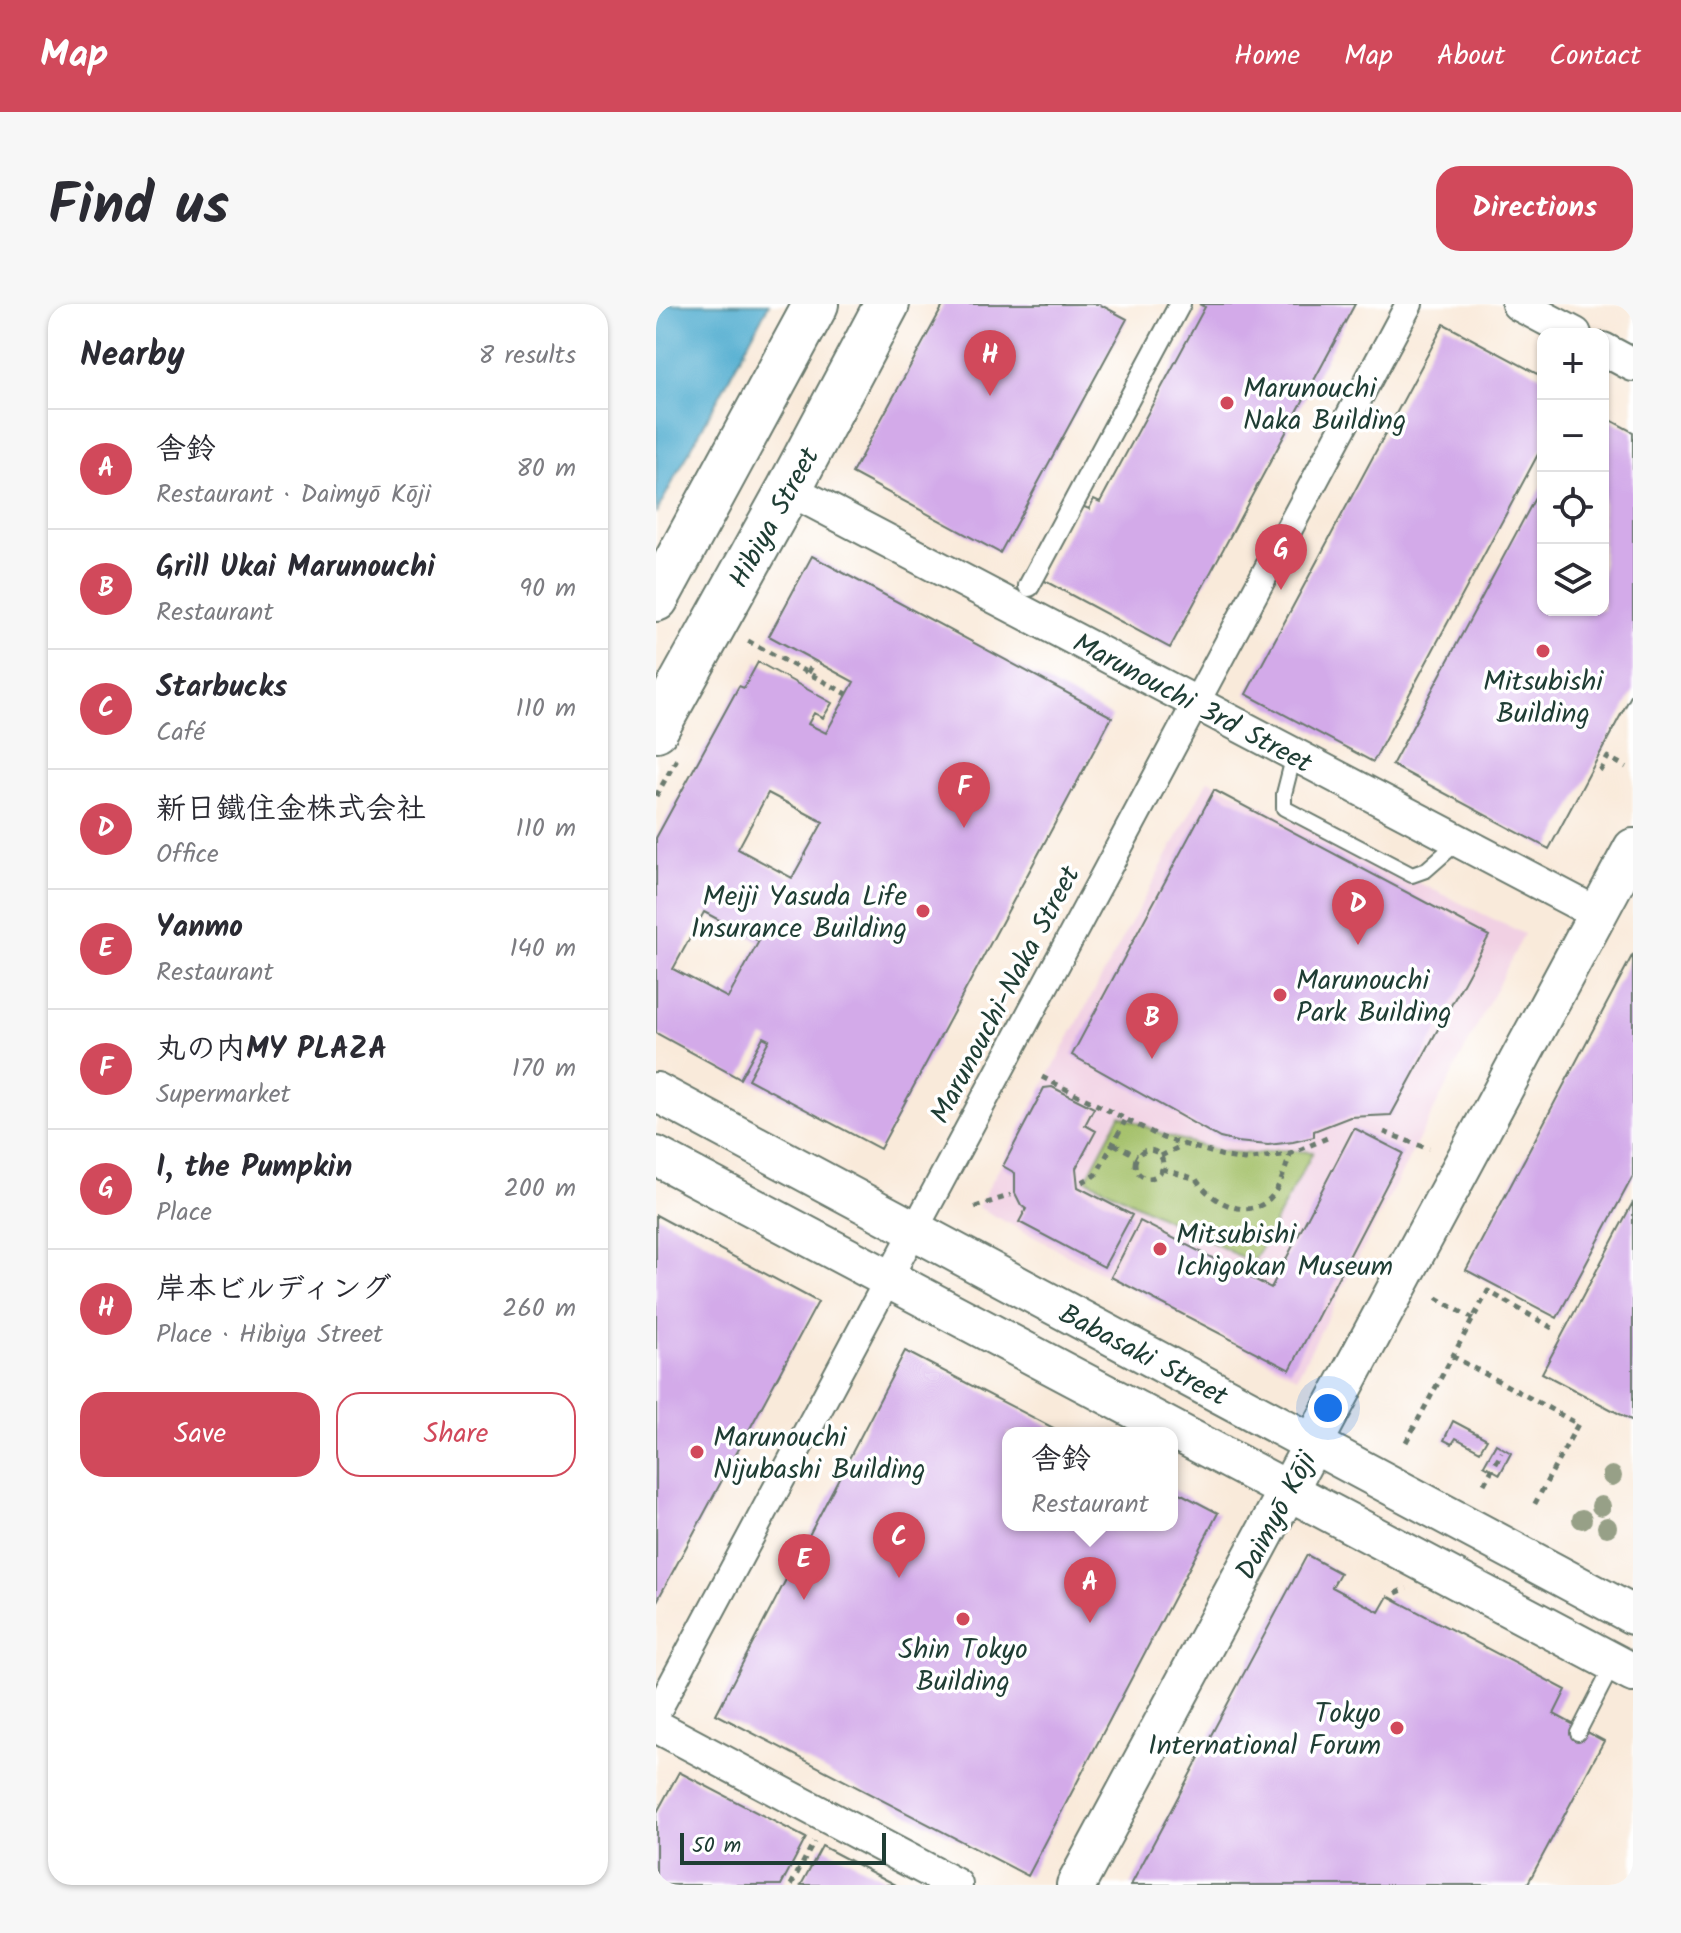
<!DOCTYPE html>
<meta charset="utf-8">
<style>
body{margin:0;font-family:Kalam,"Klee One",sans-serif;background:#f7f7f7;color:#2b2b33}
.controls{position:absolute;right:24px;top:24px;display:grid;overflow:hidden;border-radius:16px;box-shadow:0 2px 6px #0004}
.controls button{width:72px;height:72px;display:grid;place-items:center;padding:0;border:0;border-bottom:2px solid #e1e1e2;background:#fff;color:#2b2b33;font:40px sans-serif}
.scale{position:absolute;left:24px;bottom:20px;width:206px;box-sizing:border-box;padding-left:8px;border:4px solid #1f3d34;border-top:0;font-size:22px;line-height:28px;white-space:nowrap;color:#1f3d34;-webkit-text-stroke:6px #fff;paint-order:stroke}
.you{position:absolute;left:672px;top:1104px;width:28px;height:28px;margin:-20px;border:6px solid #fff;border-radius:50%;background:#1a73e8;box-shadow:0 0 0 12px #1a73e833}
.badge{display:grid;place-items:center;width:52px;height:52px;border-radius:50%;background:#d1495b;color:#fff;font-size:26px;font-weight:700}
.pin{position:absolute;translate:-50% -66px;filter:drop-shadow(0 2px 4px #0008)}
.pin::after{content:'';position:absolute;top:42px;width:28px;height:24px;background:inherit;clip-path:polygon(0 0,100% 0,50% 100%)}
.popup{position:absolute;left:346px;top:1123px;width:176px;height:104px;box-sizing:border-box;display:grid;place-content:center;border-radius:16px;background:#fff;filter:drop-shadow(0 2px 6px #0005);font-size:26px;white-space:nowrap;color:#7c7c81}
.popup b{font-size:30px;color:#2b2b33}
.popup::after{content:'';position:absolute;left:50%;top:100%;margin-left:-16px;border:16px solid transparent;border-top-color:#fff}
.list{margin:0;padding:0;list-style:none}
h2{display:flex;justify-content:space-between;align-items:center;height:104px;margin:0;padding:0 32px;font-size:34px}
h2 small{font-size:26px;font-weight:400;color:#7c7c81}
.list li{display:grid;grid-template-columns:52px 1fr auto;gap:24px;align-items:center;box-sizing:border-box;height:120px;padding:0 32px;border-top:2px solid #e1e1e2}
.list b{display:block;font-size:30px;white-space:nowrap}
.list p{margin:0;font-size:26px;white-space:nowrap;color:#7c7c81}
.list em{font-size:26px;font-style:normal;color:#7c7c81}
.actions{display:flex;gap:16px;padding:24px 32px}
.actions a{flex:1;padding:18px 0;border:2px solid #d1495b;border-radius:24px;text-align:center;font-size:28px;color:#d1495b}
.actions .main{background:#d1495b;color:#fff}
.icon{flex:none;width:44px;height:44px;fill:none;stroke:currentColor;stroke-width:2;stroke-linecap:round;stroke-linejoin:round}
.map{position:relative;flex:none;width:977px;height:1581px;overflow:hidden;border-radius:24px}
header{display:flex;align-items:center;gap:48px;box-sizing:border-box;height:112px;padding:0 40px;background:#d1495b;color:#fff}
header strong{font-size:38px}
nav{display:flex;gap:44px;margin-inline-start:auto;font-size:28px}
.intro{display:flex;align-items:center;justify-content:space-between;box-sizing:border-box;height:192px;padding:0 48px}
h1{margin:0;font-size:56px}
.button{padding:20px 36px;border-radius:24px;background:#d1495b;color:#fff;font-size:28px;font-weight:700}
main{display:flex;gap:48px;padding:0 48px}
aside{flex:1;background:#fff;border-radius:24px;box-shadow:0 2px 6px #0004}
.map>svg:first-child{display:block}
</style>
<header>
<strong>Map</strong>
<nav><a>Home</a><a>Map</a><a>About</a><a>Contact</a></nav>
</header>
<div class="intro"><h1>Find us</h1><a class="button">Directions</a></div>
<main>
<aside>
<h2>Nearby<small>8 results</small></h2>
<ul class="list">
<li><span class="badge">A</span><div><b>舎鈴</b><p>Restaurant · Daimyō Kōji</p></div><em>80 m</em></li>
<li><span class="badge">B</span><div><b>Grill Ukai Marunouchi</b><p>Restaurant</p></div><em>90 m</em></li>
<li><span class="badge">C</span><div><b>Starbucks</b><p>Café</p></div><em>110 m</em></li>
<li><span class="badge">D</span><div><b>新日鐵住金株式会社</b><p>Office</p></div><em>110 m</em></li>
<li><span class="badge">E</span><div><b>Yanmo</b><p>Restaurant</p></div><em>140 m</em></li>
<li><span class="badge">F</span><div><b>丸の内MY PLAZA</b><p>Supermarket</p></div><em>170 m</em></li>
<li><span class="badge">G</span><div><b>I, the Pumpkin</b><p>Place</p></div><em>200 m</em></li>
<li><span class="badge">H</span><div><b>岸本ビルディング</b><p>Place · Hibiya Street</p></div><em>260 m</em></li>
</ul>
<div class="actions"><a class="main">Save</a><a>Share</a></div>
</aside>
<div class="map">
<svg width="977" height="1581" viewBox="0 0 977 1581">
<rect width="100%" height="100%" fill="#fff"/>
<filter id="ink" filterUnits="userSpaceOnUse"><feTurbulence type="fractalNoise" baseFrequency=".0125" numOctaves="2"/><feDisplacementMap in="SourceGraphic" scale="16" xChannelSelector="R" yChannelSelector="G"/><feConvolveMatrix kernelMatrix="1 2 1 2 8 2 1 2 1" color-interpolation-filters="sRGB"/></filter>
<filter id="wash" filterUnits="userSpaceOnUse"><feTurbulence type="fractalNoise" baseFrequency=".006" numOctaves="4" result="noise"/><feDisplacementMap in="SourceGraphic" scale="32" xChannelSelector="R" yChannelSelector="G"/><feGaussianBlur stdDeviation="1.8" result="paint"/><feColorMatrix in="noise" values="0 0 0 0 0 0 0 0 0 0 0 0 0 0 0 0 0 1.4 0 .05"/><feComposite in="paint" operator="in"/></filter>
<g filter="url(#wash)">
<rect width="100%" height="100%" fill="#f9eada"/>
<path fill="#f1d0e3" d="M552 476 868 630 641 1073 322 903Z"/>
<path fill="#a2bf66" stroke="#607e4d" stroke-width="2" d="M464 811 509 831 563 847 598 850 623 846 657 848 597 959 430 875Z"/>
<path fill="#52aed0" stroke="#387682" stroke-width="2" d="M0 0H113L0 209Z"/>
<g id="blocks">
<path fill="#d3aae9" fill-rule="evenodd" d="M288 0H443L471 15 344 249 196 169Z
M543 0H699L514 344 387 276 426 202 433 205 438 195 444 198 549 3Z
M788 20 887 73V141L717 458 590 390Z
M947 112 977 128V388L893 545 736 461 887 179V306H947Z
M156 252 456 413 224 845 92 775 113 736 107 733 84 775 0 729V534L83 382 88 384 102 358 176 399 167 414 158 409 152 420 170 429 198 378 113 332ZM112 489 167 518 136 574 82 545ZM48 608 103 637 72 694 17 665Z
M558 486 833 632 735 811 694 813 658 827V833L637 838 612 841 581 838 564 834 416 751Z
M977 650V872L901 1014 810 966Z
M396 783 438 804 429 821 440 827 420 864 422 883 476 911 448 963 363 918 370 905 365 901 359 889V869L347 862 388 784Z
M698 824 747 849 634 1066 455 973 484 917 615 984Z
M977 898V1117L886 1069Z
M0 911 162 998 0 1299Z
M249 1047 407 1129H352V1221H516V1185L562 1209 372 1572 60 1410Z
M797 1117 831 1135 824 1147 800 1134 796 1140 788 1136Z
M840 1140 855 1149 844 1170 828 1161Z
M651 1251 684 1269 676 1283 723 1308 732 1292 910 1386 898 1410 948 1437 871 1581H475Z
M23 1468 150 1534 125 1581H0V1510Z
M166 1542 240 1581H145Z"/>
</g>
</g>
<g filter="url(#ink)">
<use href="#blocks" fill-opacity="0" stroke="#6b7a6e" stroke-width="2"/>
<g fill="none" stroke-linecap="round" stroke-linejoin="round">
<g stroke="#6b7a6e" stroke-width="18">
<path id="service" d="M638 451 628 490V504L756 571 770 566 803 537
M922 1429 958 1359"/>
</g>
<g stroke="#6b7a6e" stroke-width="24">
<path id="pedestrian" d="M373 282 524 0"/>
</g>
<g stroke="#6b7a6e" stroke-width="30">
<path id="minor" d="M0 1410 753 0"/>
</g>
<g stroke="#6b7a6e" stroke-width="36">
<path id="tertiary" d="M862 0 919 30
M947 45 977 61
M133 185 942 610
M0 1422 300 1581"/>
</g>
<g stroke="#6b7a6e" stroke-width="42">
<path id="secondary" d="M0 788 977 1311
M0 852 977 1369
M420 1581 977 544"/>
</g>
<g stroke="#6b7a6e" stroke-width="48">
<path id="trunk" d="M0 295 160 0
M0 425 133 185 231 0"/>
</g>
<path stroke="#6b7a6e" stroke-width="5" stroke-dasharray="6 6" stroke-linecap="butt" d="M92 337 191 390
M152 369 158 358
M944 467 952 453 970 463
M0 492 22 453
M386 773 507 834 571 853 588 856 634 850 671 834
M728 828 773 845
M458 840 481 852
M479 860a14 14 0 1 1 28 0a14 14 0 1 1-28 0Z
M505 852 529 840
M506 865 540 875C554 898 594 919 616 892 625 880 630 864 634 850
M426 878 440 871 469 817
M319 903 355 891
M781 994 817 1015
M796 1052 922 1120 876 1205
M750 1138 832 987 898 1025
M828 1180 846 1148
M740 1289 751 1284
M135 1581 158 1538"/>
<use href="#service" stroke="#fff" stroke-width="14"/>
<use href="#pedestrian" stroke="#fff" stroke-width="20"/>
<use href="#minor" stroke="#fff" stroke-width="26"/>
<use href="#tertiary" stroke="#fff" stroke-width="32"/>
<use href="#secondary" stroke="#fff" stroke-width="38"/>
<use href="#trunk" stroke="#fff" stroke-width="44"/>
</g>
<g fill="#97a087">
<circle cx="956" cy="1172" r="10"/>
<circle cx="945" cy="1202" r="10"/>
<circle cx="926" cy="1215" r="10"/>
<circle cx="951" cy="1223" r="10"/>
</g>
</g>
<g fill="#d1495b" stroke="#fff" stroke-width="3">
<circle cx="571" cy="99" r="8"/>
<circle cx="887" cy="347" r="8"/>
<circle cx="267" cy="607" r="8"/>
<circle cx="624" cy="691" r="8"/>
<circle cx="504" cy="945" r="8"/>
<circle cx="41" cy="1148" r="8"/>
<circle cx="307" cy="1315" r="8"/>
<circle cx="741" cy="1424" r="8"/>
</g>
<g text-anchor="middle" stroke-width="7" stroke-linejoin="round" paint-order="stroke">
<g font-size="28" fill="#1f3d34" stroke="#fff" text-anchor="start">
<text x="587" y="93">Marunouchi<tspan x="587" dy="32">Naka Building</tspan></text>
<text x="887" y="386" text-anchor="middle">Mitsubishi<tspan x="887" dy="32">Building</tspan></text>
<text x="251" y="601" text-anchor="end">Meiji Yasuda Life<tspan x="251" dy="32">Insurance Building</tspan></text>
<text x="640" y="685">Marunouchi<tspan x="640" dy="32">Park Building</tspan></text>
<text x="520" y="939">Mitsubishi<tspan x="520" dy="32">Ichigokan Museum</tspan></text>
<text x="57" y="1142">Marunouchi<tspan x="57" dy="32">Nijubashi Building</tspan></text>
<text x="307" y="1354" text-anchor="middle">Shin Tokyo<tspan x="307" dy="32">Building</tspan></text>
<text x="725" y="1418" text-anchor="end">Tokyo<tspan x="725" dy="32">International Forum</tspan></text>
</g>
<g font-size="28" fill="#1f3d34" stroke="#fff">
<text transform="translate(117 213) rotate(-61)" y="10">Hibiya Street</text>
<text transform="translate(537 398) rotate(28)" y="10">Marunouchi 3rd Street</text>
<text transform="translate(348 690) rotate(-62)" y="10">Marunouchi-Naka Street</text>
<text transform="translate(488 1050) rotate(28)" y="10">Babasaki Street</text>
<text transform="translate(619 1211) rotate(-62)" y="10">Daimyō Kōji</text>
</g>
</g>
</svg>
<div class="controls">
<button>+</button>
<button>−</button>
<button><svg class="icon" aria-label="locate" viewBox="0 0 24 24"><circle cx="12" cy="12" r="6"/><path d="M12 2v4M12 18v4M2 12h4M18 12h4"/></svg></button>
<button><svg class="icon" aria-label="layers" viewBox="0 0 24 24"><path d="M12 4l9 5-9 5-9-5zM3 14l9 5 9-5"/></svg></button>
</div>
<div class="scale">50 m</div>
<div class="you"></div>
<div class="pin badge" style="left:434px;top:1319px">A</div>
<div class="popup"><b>舎鈴</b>Restaurant</div>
<div class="pin badge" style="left:496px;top:755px">B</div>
<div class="pin badge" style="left:243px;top:1274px">C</div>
<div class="pin badge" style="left:702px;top:641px">D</div>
<div class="pin badge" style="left:148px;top:1296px">E</div>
<div class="pin badge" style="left:308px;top:524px">F</div>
<div class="pin badge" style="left:625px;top:286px">G</div>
<div class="pin badge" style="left:334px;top:92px">H</div>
</div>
</main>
